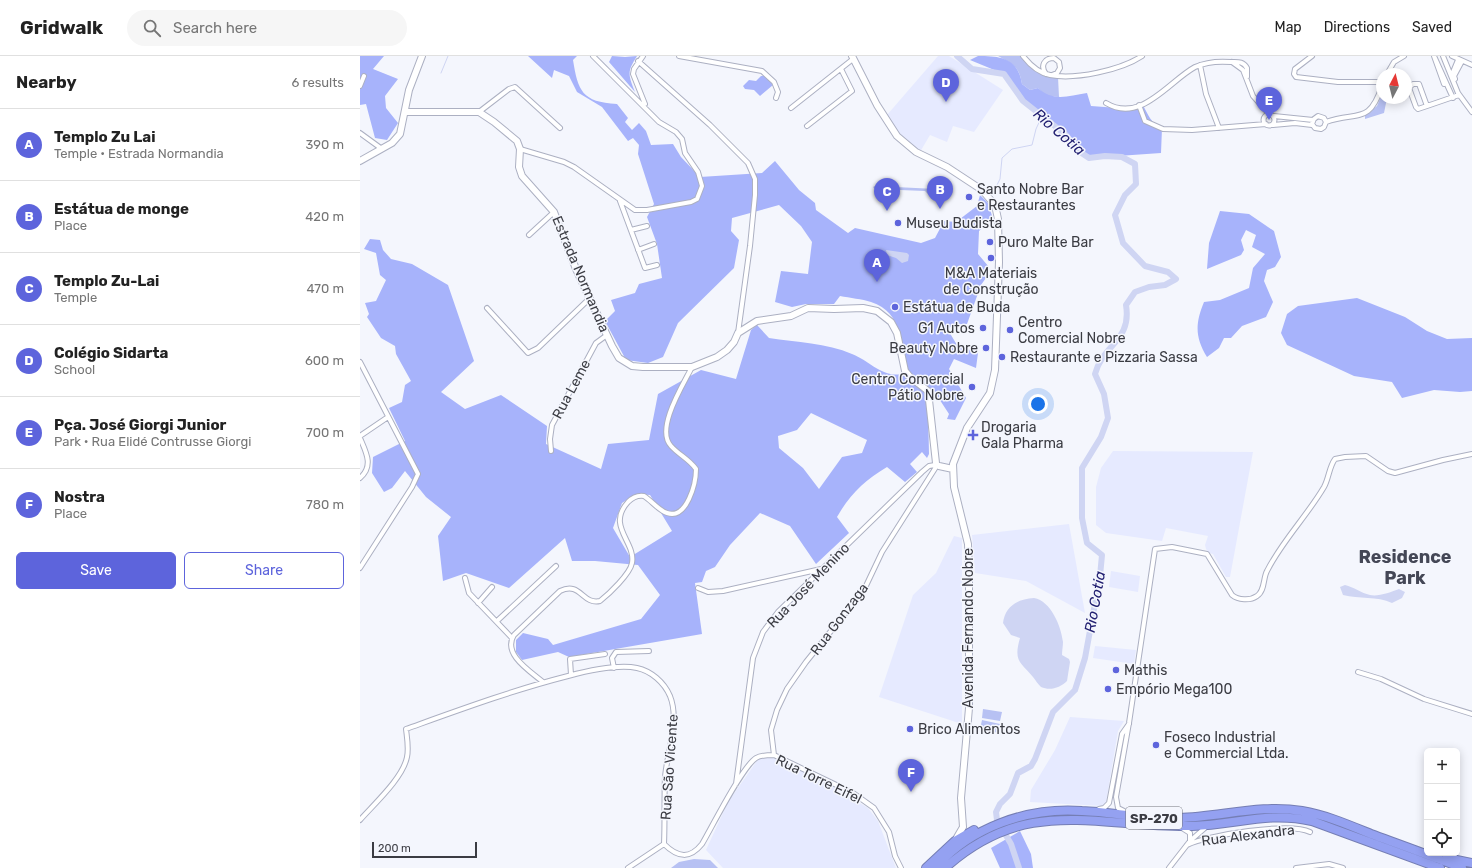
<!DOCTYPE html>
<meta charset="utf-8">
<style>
body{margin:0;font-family:Rubik,sans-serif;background:#f6f6f6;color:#222}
.controls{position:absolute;right:12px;bottom:12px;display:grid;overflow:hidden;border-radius:6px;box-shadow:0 2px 10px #0003}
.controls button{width:36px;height:36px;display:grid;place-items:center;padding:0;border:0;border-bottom:1px solid #e0e0e0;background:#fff;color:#222;font:20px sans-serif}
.compass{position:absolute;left:1016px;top:12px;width:36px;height:36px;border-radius:50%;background:#fff;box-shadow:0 2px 10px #0003;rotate:7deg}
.scale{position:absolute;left:12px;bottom:10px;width:105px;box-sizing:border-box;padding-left:4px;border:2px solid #3b3c43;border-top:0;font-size:11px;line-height:14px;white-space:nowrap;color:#3b3c43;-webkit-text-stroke:3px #f4f6fd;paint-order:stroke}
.you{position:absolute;left:678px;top:348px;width:14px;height:14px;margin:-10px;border:3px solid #fff;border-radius:50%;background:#1a73e8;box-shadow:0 0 0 6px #1a73e833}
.badge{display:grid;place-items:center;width:26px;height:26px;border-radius:50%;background:#5d64dc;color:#fff;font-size:13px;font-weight:700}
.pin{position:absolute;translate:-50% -33px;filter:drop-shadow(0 1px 2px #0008)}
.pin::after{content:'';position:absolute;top:21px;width:14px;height:12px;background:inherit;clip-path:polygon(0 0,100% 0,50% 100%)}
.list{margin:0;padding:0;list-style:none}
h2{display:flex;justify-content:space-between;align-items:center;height:52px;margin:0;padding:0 16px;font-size:17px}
h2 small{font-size:13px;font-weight:400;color:#767676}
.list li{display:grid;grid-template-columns:26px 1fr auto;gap:12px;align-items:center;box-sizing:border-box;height:72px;padding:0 16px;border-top:1px solid #e0e0e0}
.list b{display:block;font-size:15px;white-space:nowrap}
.list p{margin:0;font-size:13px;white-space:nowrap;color:#767676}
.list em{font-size:13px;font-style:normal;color:#767676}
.actions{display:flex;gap:8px;padding:12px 16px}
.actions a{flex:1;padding:9px 0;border:1px solid #5d64dc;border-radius:6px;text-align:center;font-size:14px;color:#5d64dc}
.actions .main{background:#5d64dc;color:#fff}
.icon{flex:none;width:22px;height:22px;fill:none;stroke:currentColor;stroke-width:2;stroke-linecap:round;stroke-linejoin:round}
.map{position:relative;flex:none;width:1112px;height:812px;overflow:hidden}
header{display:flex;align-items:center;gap:24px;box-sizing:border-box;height:56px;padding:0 20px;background:#fff;border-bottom:1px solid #e0e0e0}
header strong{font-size:19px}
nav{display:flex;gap:22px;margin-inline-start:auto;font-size:14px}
.search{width:280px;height:36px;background:#f6f6f6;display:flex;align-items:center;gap:10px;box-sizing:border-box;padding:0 14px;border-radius:22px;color:#767676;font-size:15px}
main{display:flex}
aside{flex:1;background:#fff}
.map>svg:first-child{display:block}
</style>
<header>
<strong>Gridwalk</strong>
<div class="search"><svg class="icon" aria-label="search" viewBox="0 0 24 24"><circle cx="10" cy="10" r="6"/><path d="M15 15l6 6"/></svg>Search here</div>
<nav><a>Map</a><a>Directions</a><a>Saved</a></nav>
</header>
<main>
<aside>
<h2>Nearby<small>6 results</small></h2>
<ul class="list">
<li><span class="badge">A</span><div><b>Templo Zu Lai</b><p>Temple · Estrada Normandia</p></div><em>390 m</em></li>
<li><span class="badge">B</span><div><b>Estátua de monge</b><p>Place</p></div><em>420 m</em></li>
<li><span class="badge">C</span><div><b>Templo Zu-Lai</b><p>Temple</p></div><em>470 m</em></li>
<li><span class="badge">D</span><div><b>Colégio Sidarta</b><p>School</p></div><em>600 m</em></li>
<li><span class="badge">E</span><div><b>Pça. José Giorgi Junior</b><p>Park · Rua Elidé Contrusse Giorgi</p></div><em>700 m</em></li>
<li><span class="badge">F</span><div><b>Nostra</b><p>Place</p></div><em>780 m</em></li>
</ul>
<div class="actions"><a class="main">Save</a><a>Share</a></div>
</aside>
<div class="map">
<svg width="1112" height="812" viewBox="0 0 1112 812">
<rect width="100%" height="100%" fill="#f4f6fd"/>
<path fill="#e6eaff" d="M578 0H589L643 34 614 76 593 70 587 86 570 79 560 96 540 81 527 59Z
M753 395 893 396 870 521H866L853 498 849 497 846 493 845 489 848 480 806 472 802 485 746 477 736 469V431L741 412Z
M709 468 725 557 666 525 615 517 612 479Z
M594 480 602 482V668L519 641 553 539 576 517Z
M751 515 780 520 778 536 749 531Z
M735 590 776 594 774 608 733 602Z
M710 661 764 665 758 675 746 747 742 750 670 746 671 734 695 694Z
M399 702H413L464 725 508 752 518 765 536 812H363L346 794 368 746Z"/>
<path fill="#b7c1f3" d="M638 0H661C671 14 682 18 698 21L699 41 686 40 678 32 670 34 662 28C659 10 653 8 638 0Z
M1022 38V42H1027L1024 57 1005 63V59L1017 50Z
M515 130 576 133 580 140 571 141 565 135 515 133 513 131Z
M623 653 642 656 640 665 622 662Z
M622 664 640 668 639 677 620 673Z
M334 803 350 804 358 812H311L319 806Z"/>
<path fill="#a7b3fb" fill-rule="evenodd" d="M0 0H24L13 13 38 23 25 40 26 52 38 67 27 84 15 82 6 48 0 49Z
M168 0H217L213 4C218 35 222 46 257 48L268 62 265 66 272 74 279 67 286 75 291 89 313 88 321 101 340 121 402 117 415 105 439 134 455 147 456 154 488 177 495 172 561 187 575 182 584 165 596 166 617 150 620 139 628 147 633 163 619 175 618 198 629 211 628 219 621 229 607 268 592 269 588 274 597 289 618 297 616 312 594 303 589 313 606 342 595 364 587 363 589 358 574 335 568 354 569 398 567 402 562 396 550 408 557 416 545 426 527 411C505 424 490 438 477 461L489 477 456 508 430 470 400 457 370 489 355 511 346 515 342 526 335 527 342 578 209 601 198 596 162 604 156 596V584L163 577 188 583 193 589 281 563 300 539 278 509 235 505H212L205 482 149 532 106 517 83 525 78 480 91 461 66 441 45 415 32 432 24 436 12 417 13 401 45 385 29 352 42 346 45 329 51 325 36 298 35 290 21 282 7 261 9 258 5 247 16 245 26 224 20 219 16 197 4 193 10 183 20 184 23 194 31 203 52 208 88 229 114 305 81 336 105 353 141 339 187 370 186 388 241 413 248 388 289 384 298 338 341 314 376 323 391 274 397 269 409 282C436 286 467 287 492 298 510 305 522 322 543 318 541 289 544 257 511 246 502 243 490 242 480 240L474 248H446L432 251 415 246 421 215 448 218 452 186 441 170 419 149 372 162 371 175 379 184 374 212 318 267 303 301 288 307 266 304 245 265 255 255 251 244 275 237 279 228 302 222 297 188 287 161 294 148 278 98 279 89 273 82 268 85 242 51 217 36 209 20 194 14 192 22ZM451 357 507 384 502 397 482 401 459 433 443 412 419 392 418 380 437 374ZM276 438 290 439 312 475 270 501 253 472 262 447Z
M252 0 265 1 277 0C267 16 268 18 275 36L249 6Z
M618 0C641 0 658 2 662 28L670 34 678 32C693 46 708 40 727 37L731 50 758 52 783 49C788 59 791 67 802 72L801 97 729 102 717 94 706 79 663 45 644 18 610 4Z
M401 20H407L413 25V29L400 40 394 34 385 33 383 30 389 24 396 25Z
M860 155 889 158 914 175 921 201 915 211 907 214 904 225 913 246 906 261 882 270 871 282H864L859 292 847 301C835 281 835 268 844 246L860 244 889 232 893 212 905 198 892 191 896 179 886 174 881 184 884 194 881 199 847 213 849 187Z
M997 242 1045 261 1067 275 1087 283 1112 282V335L1100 336 1074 334 1042 342 1032 326 994 320 927 289 921 277 927 258 938 250Z
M660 775 671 798 673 812H640L631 792Z"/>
<path fill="#cfd5f3" d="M526 194 547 197 549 199 548 205 542 207 536 202 527 199Z
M985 529C994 531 1001 537 1010 539 1018 541 1031 536 1039 533L1045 536 1042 542 1032 547C1017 540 999 543 983 539L980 531Z
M674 542C691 545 701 570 703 586 703 590 702 594 702 599L709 603 710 606 707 625C700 632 690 635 681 631 678 628 676 625 673 621 661 606 653 606 660 582L651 579 643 567C645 550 658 543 674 542Z"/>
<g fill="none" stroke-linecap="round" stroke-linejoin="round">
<path stroke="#cfd5f3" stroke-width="1" d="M81 17 88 0
M637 129 640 123 642 102 652 93 672 89 676 73 682 60"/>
<path stroke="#cfd5f3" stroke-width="6" d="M597 0 612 13 644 18 663 45 706 79 717 94 729 102 745 100 762 101 775 108 776 128 765 139 755 159 763 187 785 210 808 216 816 223 805 229 789 231 775 236 766 249C772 285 743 288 735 318L744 338 748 362 741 381 722 412V462L727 487 742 499 740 520 725 602 715 634 693 656 675 703 671 710 658 717 650 738 640 748 636 756 637 764 651 788 659 812"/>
<g stroke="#acb0c2" stroke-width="6">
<path id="street" d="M283 0 274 13 273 18 285 48
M319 0 402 15 414 26 418 36 416 42
M663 0C670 9 679 17 690 19 715 24 761 14 782 0
M952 0 935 13 934 18 936 21 978 26H1022
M1074 0 1093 42
M1074 0 1084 28
M1083 0 1098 37 1112 56
M1092 0 1112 9
M278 5 350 69 388 107 395 123V139L390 190 378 277
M872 6 883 14 893 40 909 58
M840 9 846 38 859 72
M686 18C680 10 684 2 694 2L699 6 700 12 697 17 692 19
M1027 18 1034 6 1044 0
M1094 20 1093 16 1098 4
M1095 23 1094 20 1102 5
M1053 28H1059L1067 50 1058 53 1056 51 1049 32Z
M0 30 4 20
M746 47C781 68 809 25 835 11 846 6 859 5 871 6 878 6 883 5 887 12V21
M779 49 785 65 803 73 832 74 906 68
M1067 50 1099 39
M431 52 493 3
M119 56 149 33 155 31 200 72
M903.5 64a5.5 5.5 0 1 1 11 0a5.5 5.5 0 1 1-11 0Z
M914 60 953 64
M966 66 964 62 958 60 954 63 952 68 955 72 961 73 964 71 966 66C998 55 1009 69 1022 30
M913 69 935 67 952 69
M447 70 492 35 481 13
M0 77 22 93
M160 93 204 106 214 111 275 154H287L331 146 337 143 342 130 338 116 325 97 322 83 316 76 299 66 233 0
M260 145 285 212 297 209
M271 174 287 170
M169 179 194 156
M278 194 294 188
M127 252 168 297 178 292 230 242
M0 306 58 418 52 431 0 512
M0 380 28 361
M0 382C6 396 14 410 0 422
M191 395 190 383 192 369 236 287 247 279
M105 522 109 537 152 582
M338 532 348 536 363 535 461 513
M118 547 132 531
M137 565 196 510
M254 612 252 602 256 596 289 595
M998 616 1021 623 1064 643 1112 658
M211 619 210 603 245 598
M183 626C170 615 142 598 154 579L200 535C221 525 222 549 240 545 249 538 270 518 272 507 276 486 246 470 268 446 273 441 278 439 284 440 292 445 298 454 307 457 327 464 336 427 336 413 329 403 319 399 311 390 295 373 323 329 332 311
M414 699 411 674 417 654 427 633 446 606 504 534 522 496 576 411
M376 728 393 602 403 576 418 556 562 416 569 410 575 409
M739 753 744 752 749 747 762 678 769 668
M766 756 758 752 756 741 769 667 795 493 812 491 847 498 872 539C878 544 890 545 897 540 905 535 903 522 907 515 922 485 947 460 964 431 969 422 969 411 975 403L985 401 1006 400 1028 415 1035 417 1083 404 1112 398
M0 764C14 748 43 722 47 701 49 692 47 682 46 673 99 654 153 634 208 620 227 615 257 608 277 612 291 615 304 626 310 640 320 665 307 696 305 721 304 743 305 766 304 788 318 802 330 803 342 788 352 771 382 711 396 702 401 699 408 699 414 699L493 737 514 752 529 776 535 800 541 812
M822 772 830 777V785
M827 789C847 779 930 766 950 776
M268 812 304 788
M809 812 830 785 846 771
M936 812 969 808 983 812"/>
</g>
<g stroke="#acb0c2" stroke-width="8">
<path id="secondary" d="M492 0 517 49 537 80 556 96 587 111 622 134 635 149 638 163 639 206 635 314 630 337 607 372 593 408 594 431 608 488 609 520V652L601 742 603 771 596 783
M45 56H119L134 66 157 85 160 93 159 111 162 120 194 156 216 213 252 290 259 302 272 310 283 311H332L357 301 367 294 374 286 378 277 397 265 431 260 448 252 474 253 503 252 517 255 531 266 537 277 545 315 550 321 568 335 576 407
M0 105 32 87 40 78 49 34 62 0
M579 410 593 413"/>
</g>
<g stroke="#757eb4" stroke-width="10">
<path id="highway" d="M1087 802 1112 807
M566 812 595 785 614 774
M575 812C611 771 668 751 722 755 754 756 787 764 819 762 860 761 901 748 942 755 966 759 989 769 1011 778 1041 789 1072 800 1102 812
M585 812C667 738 737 772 832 770 876 769 907 755 952 765L1080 812"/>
</g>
<use href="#street" stroke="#fff" stroke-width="4"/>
<use href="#secondary" stroke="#fff" stroke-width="6"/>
<use href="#highway" stroke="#94a1f1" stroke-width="8"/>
</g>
<g fill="#5d64dc" stroke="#f4f6fd" stroke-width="1.5">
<circle cx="609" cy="141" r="4"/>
<circle cx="538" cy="167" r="4"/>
<circle cx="630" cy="186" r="4"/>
<circle cx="631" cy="202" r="4"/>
<circle cx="535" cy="251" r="4"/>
<circle cx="623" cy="272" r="4"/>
<circle cx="650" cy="274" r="4"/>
<circle cx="626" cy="292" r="4"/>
<circle cx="642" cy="301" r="4"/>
<circle cx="612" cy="331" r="4"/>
<path d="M611 373h4v4h4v4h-4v4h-4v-4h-4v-4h4z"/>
<circle cx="756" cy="614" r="4"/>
<circle cx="748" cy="633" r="4"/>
<circle cx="550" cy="673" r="4"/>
<circle cx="796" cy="689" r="4"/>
</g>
<g text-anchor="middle" stroke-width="3" stroke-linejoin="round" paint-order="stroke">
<rect fill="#f4f6fd" stroke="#72747b" stroke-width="1" x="766" y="751" width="56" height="22" rx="3"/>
<g font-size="13" font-weight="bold" fill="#3b3c43">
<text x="794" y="767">SP-270</text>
</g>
<g font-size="14" fill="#3b3c43" stroke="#f4f6fd" text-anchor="start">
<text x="617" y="138">Santo Nobre Bar<tspan x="617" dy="16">e Restaurantes</tspan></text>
<text x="546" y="172">Museu Budista</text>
<text x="638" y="191">Puro Malte Bar</text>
<text x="631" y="222" text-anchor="middle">M&amp;A Materiais<tspan x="631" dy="16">de Construção</tspan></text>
<text x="543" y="256">Estátua de Buda</text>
<text x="658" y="271">Centro<tspan x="658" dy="16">Comercial Nobre</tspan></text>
<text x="615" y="277" text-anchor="end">G1 Autos</text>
<text x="618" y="297" text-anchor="end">Beauty Nobre</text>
<text x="650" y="306">Restaurante e Pizzaria Sassa</text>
<text x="604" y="328" text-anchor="end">Centro Comercial<tspan x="604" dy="16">Pátio Nobre</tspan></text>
<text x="621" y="376">Drogaria<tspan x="621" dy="16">Gala Pharma</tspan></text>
<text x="764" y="619">Mathis</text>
<text x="756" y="638">Empório Mega100</text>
<text x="558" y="678">Brico Alimentos</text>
<text x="804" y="686">Foseco Industrial<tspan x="804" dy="16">e Commercial Ltda.</tspan></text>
</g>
<g font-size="14" fill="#3b3c43" stroke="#f4f6fd">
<text transform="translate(221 218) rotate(67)" y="5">Estrada Normandia</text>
<text transform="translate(211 333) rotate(-62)" y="5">Rua Leme</text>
<text transform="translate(448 529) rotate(-46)" y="5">Rua José Menino</text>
<text transform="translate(479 563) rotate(-53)" y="5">Rua Gonzaga</text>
<text transform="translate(608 572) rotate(-90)" y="5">Avenida Fernando Nobre</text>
<text transform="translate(309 711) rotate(-86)" y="5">Rua São Vicente</text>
<text transform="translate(459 723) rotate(26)" y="5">Rua Torre Eifel</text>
<text transform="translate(888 779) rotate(-7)" y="5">Rua Alexandra</text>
</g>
<g font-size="15" font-style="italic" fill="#232172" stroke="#f4f6fd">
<text transform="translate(699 76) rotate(41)" y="5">Rio Cotia</text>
<text transform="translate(735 546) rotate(-80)" y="5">Rio Cotia</text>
</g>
<g font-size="18" font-weight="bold" fill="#444756" stroke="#f4f6fd">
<text x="1045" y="507">Residence<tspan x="1045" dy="21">Park</tspan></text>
</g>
</g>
</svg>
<div class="controls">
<button>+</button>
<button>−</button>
<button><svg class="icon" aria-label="locate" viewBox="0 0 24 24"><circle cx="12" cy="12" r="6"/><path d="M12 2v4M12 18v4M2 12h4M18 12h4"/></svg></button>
</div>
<svg class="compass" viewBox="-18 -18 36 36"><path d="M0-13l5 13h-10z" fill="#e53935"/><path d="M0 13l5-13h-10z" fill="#767676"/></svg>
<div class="scale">200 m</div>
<div class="you"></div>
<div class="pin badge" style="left:517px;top:226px">A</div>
<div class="pin badge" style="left:580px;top:153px">B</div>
<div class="pin badge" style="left:527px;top:155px">C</div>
<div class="pin badge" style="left:586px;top:46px">D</div>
<div class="pin badge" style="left:909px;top:64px">E</div>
<div class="pin badge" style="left:551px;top:736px">F</div>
</div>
</main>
